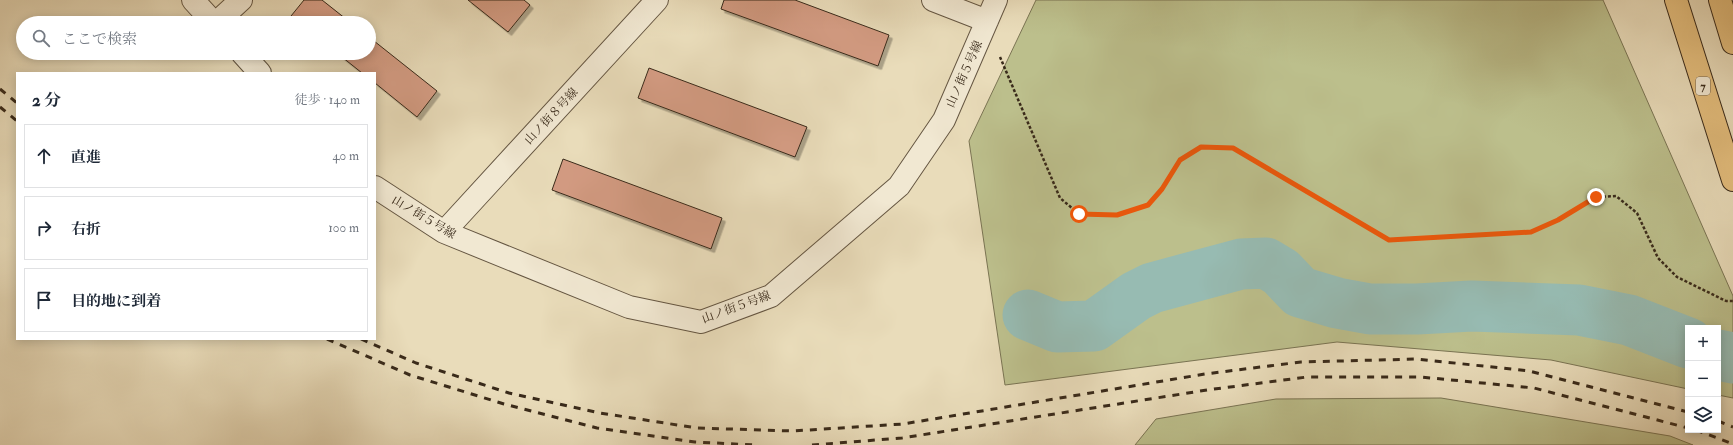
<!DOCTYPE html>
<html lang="ja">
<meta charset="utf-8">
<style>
body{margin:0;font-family:"IM FELL Double Pica","Noto Serif JP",serif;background:#f2f2f3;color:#1f2937}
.controls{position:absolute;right:12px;bottom:12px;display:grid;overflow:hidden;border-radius:0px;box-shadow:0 2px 10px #0003}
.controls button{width:36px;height:36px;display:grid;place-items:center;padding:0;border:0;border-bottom:1px solid #e0e1e3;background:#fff;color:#1f2937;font:20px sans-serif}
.stop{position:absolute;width:12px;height:12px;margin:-9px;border:3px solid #ea580c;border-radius:50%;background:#fff}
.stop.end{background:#ea580c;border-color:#fff;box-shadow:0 1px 4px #0008}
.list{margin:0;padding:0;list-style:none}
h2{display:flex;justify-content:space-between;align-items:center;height:52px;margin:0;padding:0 16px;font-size:17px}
h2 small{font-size:13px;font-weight:400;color:#747a83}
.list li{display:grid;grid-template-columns:26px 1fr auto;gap:12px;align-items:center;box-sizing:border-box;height:64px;margin:0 8px 8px;padding:0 8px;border:1px solid #e0e1e3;border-radius:0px}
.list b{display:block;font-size:15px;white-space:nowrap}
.list em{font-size:13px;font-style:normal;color:#747a83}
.icon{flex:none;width:22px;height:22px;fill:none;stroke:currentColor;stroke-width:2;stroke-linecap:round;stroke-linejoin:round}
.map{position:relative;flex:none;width:1733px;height:445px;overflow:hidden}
.search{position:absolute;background:#fff;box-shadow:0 2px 10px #0003;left:16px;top:16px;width:360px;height:44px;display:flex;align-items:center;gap:10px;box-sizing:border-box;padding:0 14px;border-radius:22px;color:#747a83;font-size:15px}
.panel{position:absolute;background:#fff;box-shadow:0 2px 10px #0003;left:16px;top:72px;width:360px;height:268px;border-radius:0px}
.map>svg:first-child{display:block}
</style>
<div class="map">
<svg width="1733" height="445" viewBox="0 0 1733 445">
<defs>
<filter id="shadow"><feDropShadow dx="3.5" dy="3.5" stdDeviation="0" flood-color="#0004"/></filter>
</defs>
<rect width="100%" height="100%" fill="#e9dcba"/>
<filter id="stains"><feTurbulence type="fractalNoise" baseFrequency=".005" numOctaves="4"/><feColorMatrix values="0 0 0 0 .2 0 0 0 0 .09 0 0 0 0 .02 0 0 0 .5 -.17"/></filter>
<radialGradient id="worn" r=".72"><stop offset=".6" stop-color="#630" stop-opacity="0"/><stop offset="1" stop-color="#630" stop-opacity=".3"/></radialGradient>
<path fill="#bcbf8c" stroke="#7a7453" d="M1036 0H1603L1733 296V398L1718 395V328H1688V389L1551 360 1337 342 1005 385 969 141Z
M1441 398 1670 436 1693 445H1135L1156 419 1276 399Z"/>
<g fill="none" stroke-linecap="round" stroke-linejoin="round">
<path stroke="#97bbb2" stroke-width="51" d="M1028 315 1057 327 1094 326 1136 296 1152 288 1241 264 1266 263 1281 272 1300 292 1337 303 1370 309H1417L1472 306 1579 310 1629 320 1688 343
M1718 355 1733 358"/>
</g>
<path fill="#d39b82" stroke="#392a1a" filter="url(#shadow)" d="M304 0H322L351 23H299L291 16Z
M468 0H524L530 5 508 32Z
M724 0H795L889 35 878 66 721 9Z
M369 37 437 91 417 117 375 83V73H362L337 53H369Z
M649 68 807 127 795 157 638 98Z
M563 159 722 218 711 249 552 190Z"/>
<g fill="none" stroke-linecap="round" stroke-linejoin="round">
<g stroke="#655642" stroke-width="24">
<path id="minor" d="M193 0 214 23
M933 0 987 21
M216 23 241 0
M242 53 260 73
M375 187 444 232 629 307 701 322 771 296 899 186 944 120 996 0
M444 232 657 0"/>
</g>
<g stroke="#392a1a" stroke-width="24">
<path id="highway" d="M1676 0 1733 180
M1720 0 1733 43"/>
</g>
<path stroke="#392a1a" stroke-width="2.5" stroke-dasharray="3 2" stroke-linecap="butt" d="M1000 57 1060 198 1079 214 1117 215 1148 205 1162 189 1180 160 1201 147 1233 148 1389 240 1531 232 1558 220 1596 197 1616 196 1637 213 1658 258 1677 277 1726 301H1733"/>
<use href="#minor" stroke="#f1e8d2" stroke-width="22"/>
<use href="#highway" stroke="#e4be7d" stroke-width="22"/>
<path stroke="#392a1a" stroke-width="3" stroke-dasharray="7 7" stroke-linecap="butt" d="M0 89 17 103
M0 107 17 121
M327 339 410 375 504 404 597 428 695 442 755 445
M361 339 416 363 509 393 600 413 697 428 793 431 903 424 1205 374 1301 362 1417 359 1529 371 1688 412
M1718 421 1733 427
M1696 430 1733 444
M812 445 902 438 1207 390 1307 377H1421L1534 388 1688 428"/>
</g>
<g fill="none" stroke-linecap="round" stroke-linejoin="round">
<path stroke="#ea580c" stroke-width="5" d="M1079 214 1117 215 1148 205 1162 189 1180 160 1201 147 1233 148 1389 240 1531 232 1558 220 1596 197"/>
</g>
<g text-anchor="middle" stroke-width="4" stroke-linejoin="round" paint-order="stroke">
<rect fill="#f1e8d2" stroke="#706351" stroke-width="1" x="1696" y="77" width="14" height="18" rx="3"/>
<g font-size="11" font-weight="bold" fill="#392a1a">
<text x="1703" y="90">7</text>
</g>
<g font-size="12" fill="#392a1a" stroke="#f1e8d2">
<text transform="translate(964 74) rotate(-66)" y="4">山ノ街５号線</text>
<text transform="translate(551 116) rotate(-47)" y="4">山ノ街８号線</text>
<text transform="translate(424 217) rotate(31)" y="4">山ノ街５号線</text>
<text transform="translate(736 307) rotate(-20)" y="4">山ノ街５号線</text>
</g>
</g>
<rect width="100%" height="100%" filter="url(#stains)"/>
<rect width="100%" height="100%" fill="url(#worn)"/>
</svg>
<div class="controls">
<button>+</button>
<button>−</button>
<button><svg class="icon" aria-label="layers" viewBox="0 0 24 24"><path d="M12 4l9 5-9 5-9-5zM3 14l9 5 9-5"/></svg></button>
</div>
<div class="stop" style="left:1079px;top:214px"></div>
<div class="stop end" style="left:1596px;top:197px"></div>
<div class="search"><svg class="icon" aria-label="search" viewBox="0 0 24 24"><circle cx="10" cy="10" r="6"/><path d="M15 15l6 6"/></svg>ここで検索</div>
<section class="panel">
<h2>2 分<small>徒歩 · 140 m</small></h2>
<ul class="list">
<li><svg class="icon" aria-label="ahead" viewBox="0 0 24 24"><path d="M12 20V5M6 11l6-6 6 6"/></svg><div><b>直進</b></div><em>40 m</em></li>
<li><svg class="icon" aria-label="right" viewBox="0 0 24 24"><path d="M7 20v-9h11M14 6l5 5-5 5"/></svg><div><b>右折</b></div><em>100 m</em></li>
<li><svg class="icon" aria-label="arrive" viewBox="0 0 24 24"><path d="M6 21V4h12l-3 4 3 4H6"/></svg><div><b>目的地に到着</b></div></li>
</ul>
</section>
</div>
